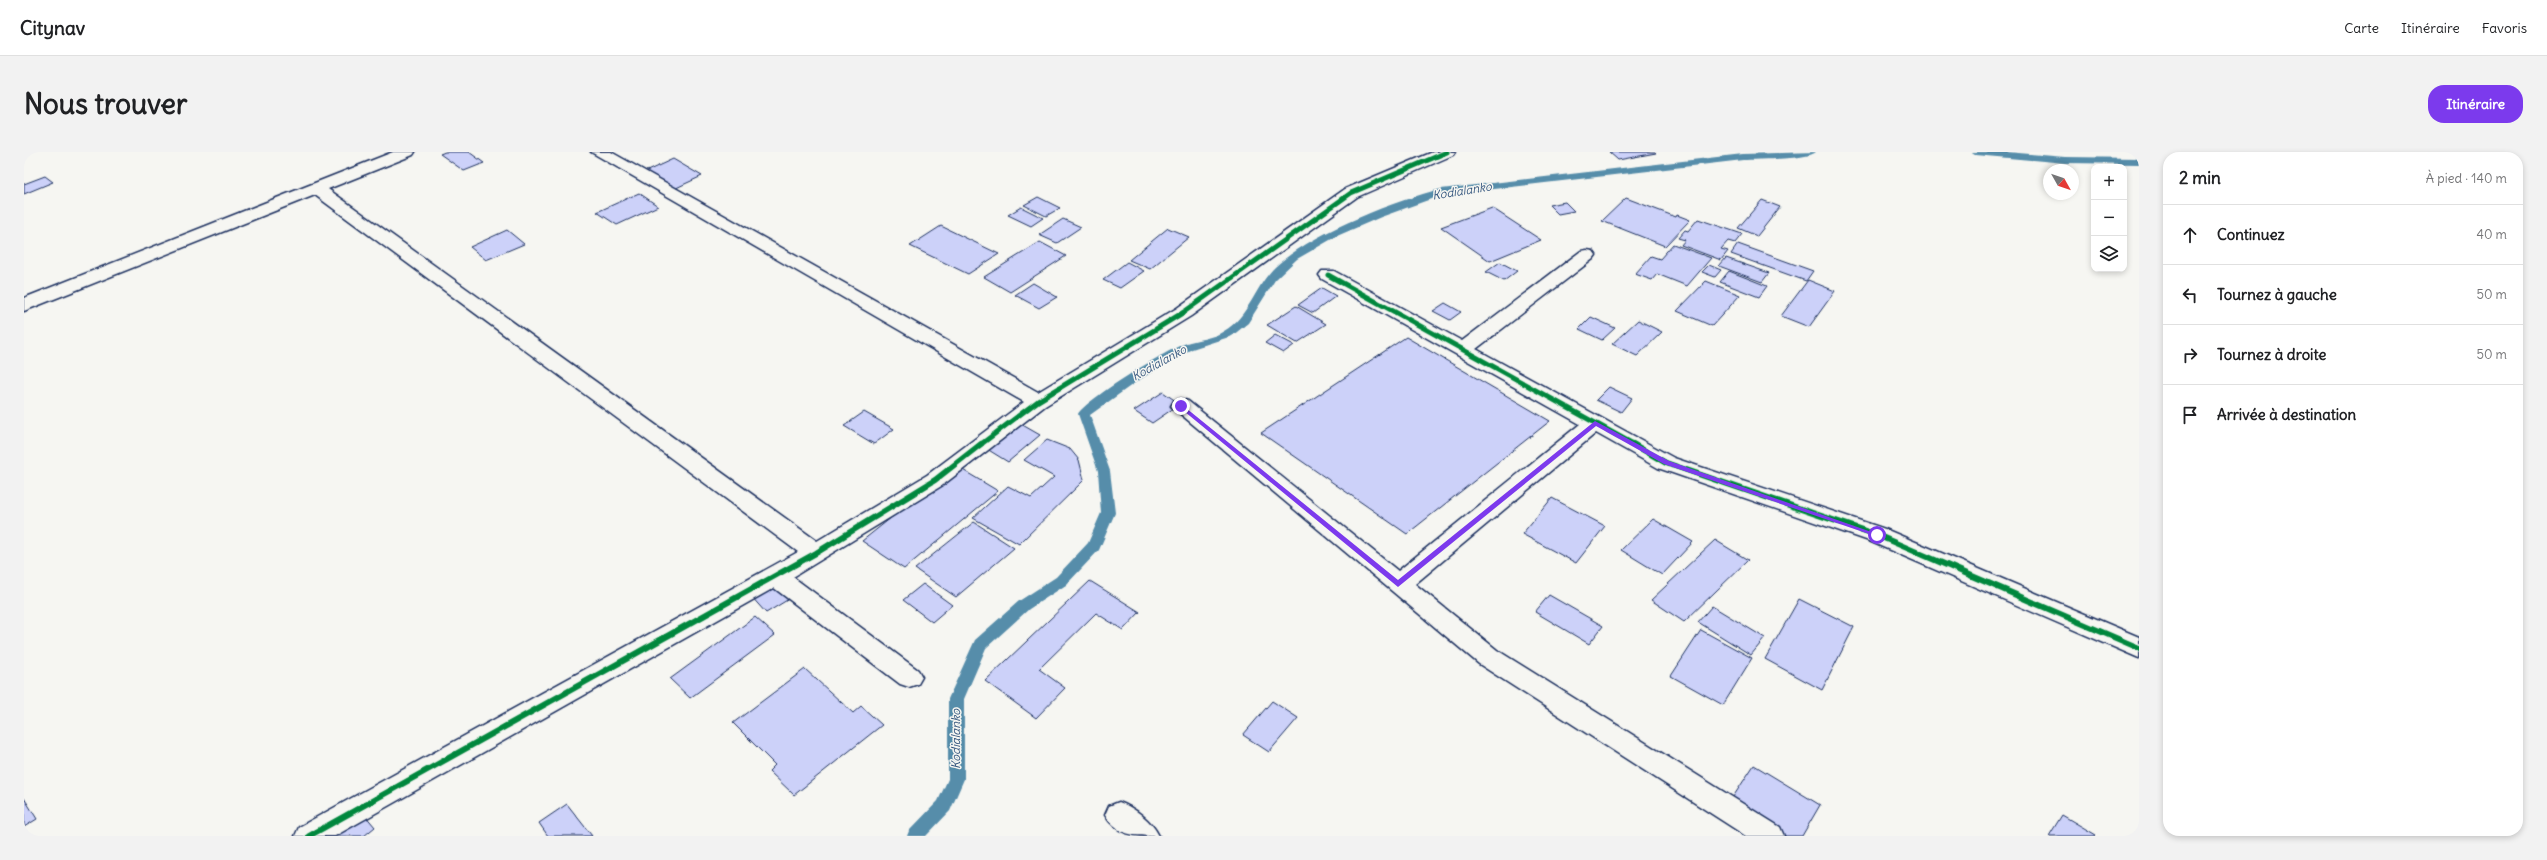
<!DOCTYPE html>
<html lang="fr">
<meta charset="utf-8">
<style>
body{margin:0;font-family:Delius,sans-serif;background:#f2f2f2;color:#202124}
.controls{position:absolute;right:12px;top:12px;display:grid;overflow:hidden;border-radius:8px;box-shadow:0 2px 6px #0003}
.controls button{width:36px;height:36px;display:grid;place-items:center;padding:0;border:0;border-bottom:1px solid #e0e0e0;background:#fff;color:#202124;font:20px sans-serif}
.compass{position:absolute;left:2019px;top:12px;width:36px;height:36px;border-radius:50%;background:#fff;box-shadow:0 2px 6px #0003;rotate:130deg}
.stop{position:absolute;width:12px;height:12px;margin:-9px;border:3px solid #7c3aed;border-radius:50%;background:#fff}
.stop.end{background:#7c3aed;border-color:#fff;box-shadow:0 1px 4px #0008}
.list{margin:0;padding:0;list-style:none}
h2{display:flex;justify-content:space-between;align-items:center;height:52px;margin:0;padding:0 16px;font-size:17px}
h2 small{font-size:13px;font-weight:400;color:#757577}
.list li{display:grid;grid-template-columns:26px 1fr auto;gap:12px;align-items:center;box-sizing:border-box;height:60px;padding:0 16px;border-top:1px solid #e0e0e0}
.list b{display:block;font-size:15px;white-space:nowrap}
.list em{font-size:13px;font-style:normal;color:#757577}
.icon{flex:none;width:22px;height:22px;fill:none;stroke:currentColor;stroke-width:2;stroke-linecap:round;stroke-linejoin:round}
.map{position:relative;flex:none;width:2115px;height:684px;overflow:hidden;border-radius:16px}
header{display:flex;align-items:center;gap:24px;box-sizing:border-box;height:56px;padding:0 20px;background:#fff;border-bottom:1px solid #e0e0e0}
header strong{font-size:19px}
nav{display:flex;gap:22px;margin-inline-start:auto;font-size:14px}
.intro{display:flex;align-items:center;justify-content:space-between;box-sizing:border-box;height:96px;padding:0 24px}
h1{margin:0;font-size:28px}
.button{padding:10px 18px;border-radius:16px;background:#7c3aed;color:#fff;font-size:14px;font-weight:700}
main{display:flex;gap:24px;padding:0 24px}
aside{flex:1;background:#fff;border-radius:16px;box-shadow:0 2px 6px #0003}
.map>svg:first-child{display:block}
</style>
<header>
<strong>Citynav</strong>
<nav><a>Carte</a><a>Itinéraire</a><a>Favoris</a></nav>
</header>
<div class="intro"><h1>Nous trouver</h1><a class="button">Itinéraire</a></div>
<main>
<div class="map">
<svg width="2115" height="684" viewBox="0 0 2115 684">
<rect width="100%" height="100%" fill="#f6f6f2"/>
<filter id="ink" filterUnits="userSpaceOnUse"><feTurbulence type="fractalNoise" baseFrequency=".025" numOctaves="2"/><feDisplacementMap in="SourceGraphic" scale="8" xChannelSelector="R" yChannelSelector="G"/><feConvolveMatrix kernelMatrix="1 2 1 2 8 2 1 2 1" color-interpolation-filters="sRGB"/></filter>
<g filter="url(#ink)">
<g fill="none" stroke-linecap="round" stroke-linejoin="round">
<path fill="#568daa" fill-rule="evenodd" d="M1792 0C1784 8 1732 7 1719 8L1418 43 1357 65 1313 84 1273 107 1251 128 1224 171 1208 184 1168 197 1149 207 1112 230 1066 263 1086 319 1091 361 1075 398 1042 433 1005 457 962 496 940 547V627L926 659 902 684H883L885 679 914 649 924 627V547L951 488 995 449 1032 425 1064 391 1077 361 1074 319 1054 262C1063 247 1141 199 1160 192 1173 187 1188 187 1200 179 1225 165 1231 134 1251 115 1286 82 1369 49 1417 37L1719 2Z
M1946 0H1983L2041 5 2115 6V12L2041 11 1951 3Z"/>
</g>
<path fill="#ccd1f9" stroke="#1b2f5e" d="M421 0H445L460 11 440 19 416 2Z
M1585 0H1631L1632 1 1594 8Z
M649 7 678 24 650 37 621 20Z
M21 24 29 30 0 42V32Z
M615 41 634 54 593 73 573 60Z
M1014 45 1036 56 1022 64 1000 53Z
M1602 46 1652 65 1653 63 1666 68 1641 94 1578 69Z
M1738 48 1756 55 1733 84 1714 76Z
M1541 50 1550 59 1534 62 1525 53Z
M997 55 1019 66 1007 74 984 63Z
M1468 56 1517 88 1466 109 1417 75Z
M1039 67 1057 75 1033 91 1015 83Z
M1674 67 1718 82 1711 91 1704 89 1697 97 1704 99 1697 108 1657 93 1661 88 1654 86 1661 78 1664 79Z
M917 74 975 102 944 122 886 94Z
M1144 76 1165 85 1126 117 1105 108Z
M483 78 500 92 462 108 446 95Z
M1016 90 1042 104 986 140 960 125Z
M1649 92 1687 106 1663 134 1633 122 1628 128 1611 122 1627 104 1636 107Z
M1714 92 1789 119 1782 129 1707 102Z
M1702 106 1745 121 1738 130 1695 114Z
M1103 110 1120 119 1096 136 1079 128Z
M1476 110 1493 119 1480 129 1462 120Z
M1685 113 1697 118 1691 125 1678 120Z
M1705 119 1743 134 1735 145 1696 130Z
M1784 128 1811 139 1785 175 1757 164Z
M1682 129 1716 143 1688 174 1653 159Z
M1009 131 1033 145 1015 156 991 143Z
M1298 136 1312 144 1289 161 1274 153Z
M1421 151 1437 160 1426 168 1409 159Z
M1272 154 1302 172 1273 191 1243 173Z
M1567 165 1591 176 1578 188 1555 177Z
M1614 168 1638 180 1613 204 1588 192Z
M1251 183 1270 193 1259 201 1241 191Z
M1382 185 1526 269 1383 382 1237 281Z
M1585 235 1608 246 1597 260 1572 248Z
M1139 240 1156 252 1128 271 1110 259Z
M840 260 870 277 850 292 820 274Z
M995 271 1016 283 984 310 963 297Z
M1023 288 1046 297 1055 308 1060 328 995 392 949 366 984 334 1007 346 1030 325 1000 308Z
M932 314 974 339 880 417 838 389Z
M1528 346 1581 374 1552 411 1498 382Z
M1629 367 1669 390 1638 423 1597 398Z
M950 370 990 396 932 445 891 417Z
M1691 388 1724 408 1660 470 1627 448Z
M757 425 773 442 742 461 726 443Z
M1066 429 1116 460 1099 478 1072 461 1015 517 1041 536 1012 566 961 529Z
M899 432 928 453 908 470 879 448Z
M1525 443 1579 474 1565 492 1511 460Z
M1775 447 1830 475 1798 538 1741 507Z
M1688 454 1741 486 1727 503 1674 470Z
M731 465 751 483 666 546 646 527Z
M1677 478 1728 506 1699 553 1647 524Z
M781 517 829 561 837 554 858 573 770 643 745 619 751 613 709 571Z
M1248 549 1274 566 1245 600 1219 583Z
M1730 613 1796 653 1778 684H1756L1705 651Z
M0 646 13 667 0 675Z
M543 652 568 684H524L515 671Z
M335 656 351 675 340 684H303Z
M2038 663 2072 683 2071 684H2025Z"/>
<g fill="none" stroke-linecap="round" stroke-linejoin="round">
<g stroke="#1b2f5e" stroke-width="3">
<path id="minor" d="M369 0H391L389 3 304 37 793 389 903 323 1000 250 567 0H587L1014 240 1153 156 1321 37 1409 0H1431L1429 3 1333 45 1167 164 1021 254 919 333 769 425 894 518 898 525 894 532 885 535 876 532 750 436 311 684H271L275 675 774 400 291 43 0 159V146Z
M1563 98 1569 99 1572 103 1569 107 1452 197 1650 306 1861 377 2115 485V506L1845 389 1634 316 1572 281 1391 432 1473 498 1756 675 1760 684H1722L1455 512 1147 254 1150 249 1157 247 1164 249 1374 419 1556 272 1298 127 1295 123 1298 119H1310L1438 189 1557 99Z
M1095 650C1111 656 1128 669 1135 684 1111 684 1093 684 1081 663L1085 654Z"/>
</g>
<use href="#minor" fill="#f6f6f2" fill-rule="evenodd"/>
<g stroke="#f6f6f2" stroke-width="7">
<path id="cycleway-far1" d="M1304 123 1611 293
M956 293 1014 249 1160 160 1327 41 1423 0"/>
</g>
<g stroke="#f6f6f2" stroke-width="9">
<path id="cycleway" d="M1609 292 1642 311 1853 383 2115 496
M285 684 792 401 911 328 957 292"/>
</g>
<use href="#cycleway-far1" stroke="#00873e" stroke-width="5"/>
<use href="#cycleway" stroke="#00873e" stroke-width="6"/>
</g>
</g>
<path fill="#7c3aed" d="M1157 252 1374 428 1571 269 1645 309 1856 383 1851 384 1640 312 1572 274 1374 435 1155 255Z"/>
<g text-anchor="middle" stroke-width="3" stroke-linejoin="round" paint-order="stroke">
<g font-size="12" font-style="italic" fill="#34567e" stroke="#f6f6f2">
<text transform="translate(1438 39) rotate(-9)" y="4">Kodialanko</text>
<text transform="translate(1135 211) rotate(-29)" y="4">Kodialanko</text>
<text transform="translate(932 587) rotate(-90)" y="4">Kodialanko</text>
</g>
</g>
</svg>
<div class="controls">
<button>+</button>
<button>−</button>
<button><svg class="icon" aria-label="layers" viewBox="0 0 24 24"><path d="M12 4l9 5-9 5-9-5zM3 14l9 5 9-5"/></svg></button>
</div>
<svg class="compass" viewBox="-18 -18 36 36"><path d="M0-13l5 13h-10z" fill="#e53935"/><path d="M0 13l5-13h-10z" fill="#757577"/></svg>
<div class="stop" style="left:1853px;top:383px"></div>
<div class="stop end" style="left:1157px;top:254px"></div>
</div>
<aside>
<h2>2 min<small>À pied · 140 m</small></h2>
<ul class="list">
<li><svg class="icon" aria-label="ahead" viewBox="0 0 24 24"><path d="M12 20V5M6 11l6-6 6 6"/></svg><div><b>Continuez</b></div><em>40 m</em></li>
<li><svg class="icon" aria-label="left" viewBox="0 0 24 24"><path d="M17 20v-9H6M10 6l-5 5 5 5"/></svg><div><b>Tournez à gauche</b></div><em>50 m</em></li>
<li><svg class="icon" aria-label="right" viewBox="0 0 24 24"><path d="M7 20v-9h11M14 6l5 5-5 5"/></svg><div><b>Tournez à droite</b></div><em>50 m</em></li>
<li><svg class="icon" aria-label="arrive" viewBox="0 0 24 24"><path d="M6 21V4h12l-3 4 3 4H6"/></svg><div><b>Arrivée à destination</b></div></li>
</ul>
</aside>
</main>
